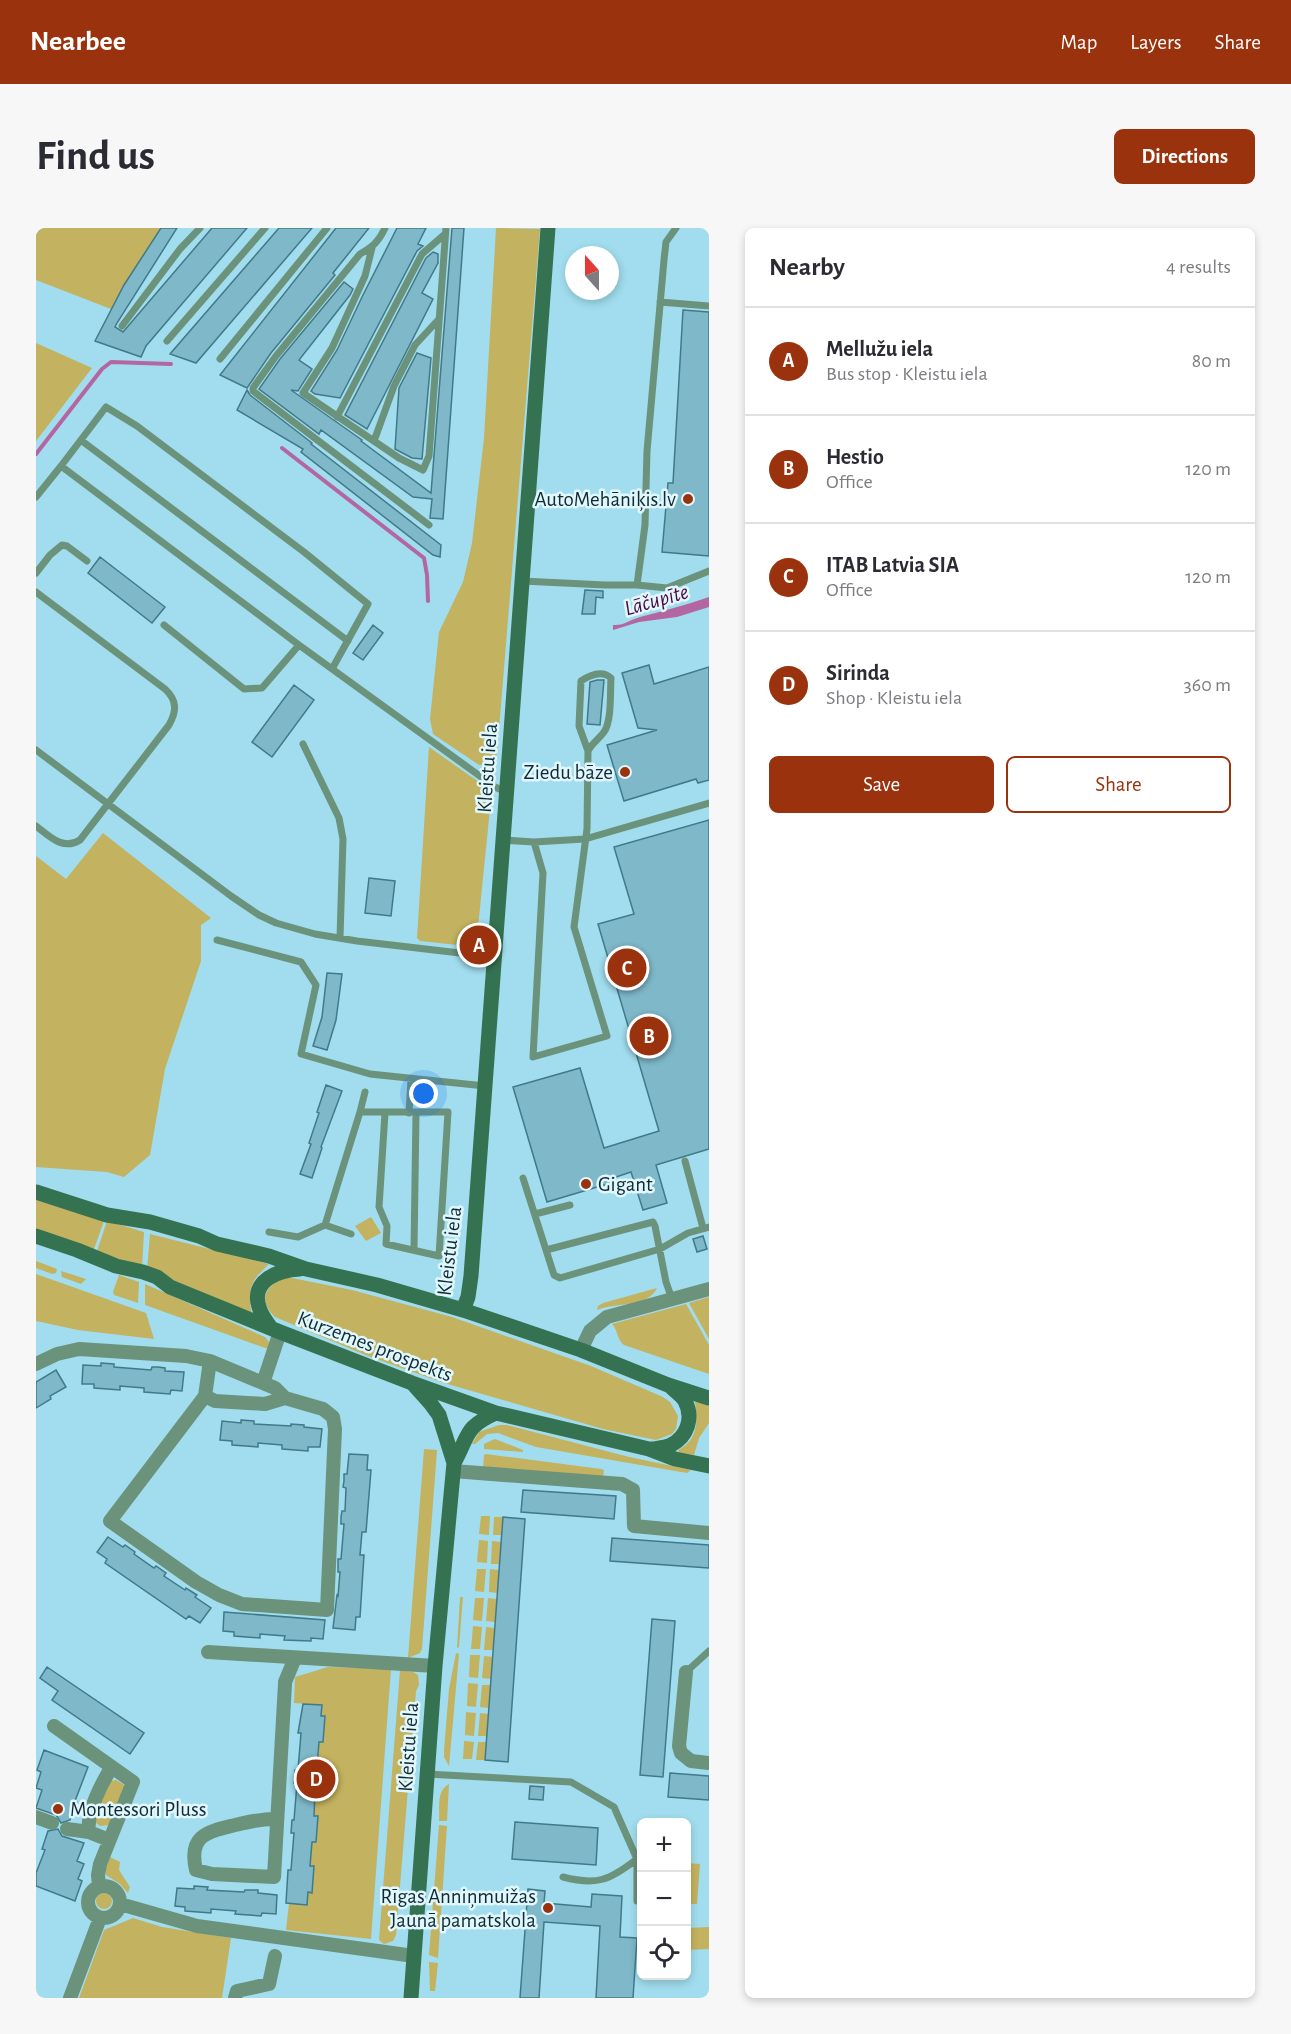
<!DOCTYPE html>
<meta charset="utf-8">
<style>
body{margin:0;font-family:"Alegreya Sans",sans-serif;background:#f7f7f7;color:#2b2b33}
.controls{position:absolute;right:18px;bottom:18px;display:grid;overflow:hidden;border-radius:9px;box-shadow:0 3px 9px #0003}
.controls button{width:54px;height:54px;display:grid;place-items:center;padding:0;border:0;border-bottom:2px solid #e1e1e2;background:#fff;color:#2b2b33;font:30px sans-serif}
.compass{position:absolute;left:529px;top:18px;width:54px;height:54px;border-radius:50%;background:#fff;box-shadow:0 3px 9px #0003;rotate:339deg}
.you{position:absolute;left:388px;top:866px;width:21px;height:21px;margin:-15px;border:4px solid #fff;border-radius:50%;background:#1a73e8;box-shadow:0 0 0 9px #1a73e833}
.badge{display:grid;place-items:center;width:39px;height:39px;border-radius:50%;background:#99320d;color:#fff;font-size:20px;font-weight:700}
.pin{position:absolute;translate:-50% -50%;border:3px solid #fff;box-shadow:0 2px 6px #0006}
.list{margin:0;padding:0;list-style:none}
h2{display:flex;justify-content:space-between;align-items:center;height:78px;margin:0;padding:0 24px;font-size:26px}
h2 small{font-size:20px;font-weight:400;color:#7c7c81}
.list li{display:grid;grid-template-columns:39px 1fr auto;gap:18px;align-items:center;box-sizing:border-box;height:108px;padding:0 24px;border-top:2px solid #e1e1e2}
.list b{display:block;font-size:22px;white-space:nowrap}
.list p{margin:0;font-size:20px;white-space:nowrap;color:#7c7c81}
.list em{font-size:20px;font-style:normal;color:#7c7c81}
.actions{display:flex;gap:12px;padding:18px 24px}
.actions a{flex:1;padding:14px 0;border:2px solid #99320d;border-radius:9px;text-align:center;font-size:21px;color:#99320d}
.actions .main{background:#99320d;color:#fff}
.icon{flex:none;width:33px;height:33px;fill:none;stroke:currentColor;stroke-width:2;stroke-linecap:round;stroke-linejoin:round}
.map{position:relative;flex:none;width:673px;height:1770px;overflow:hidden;border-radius:9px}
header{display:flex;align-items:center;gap:36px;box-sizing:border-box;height:84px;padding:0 30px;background:#99320d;color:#fff}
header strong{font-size:28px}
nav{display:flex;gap:33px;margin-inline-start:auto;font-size:21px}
.intro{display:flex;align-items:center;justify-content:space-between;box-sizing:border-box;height:144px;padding:0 36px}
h1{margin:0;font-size:42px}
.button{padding:15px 27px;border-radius:9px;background:#99320d;color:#fff;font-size:21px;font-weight:700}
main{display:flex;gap:36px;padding:0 36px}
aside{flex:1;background:#fff;border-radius:9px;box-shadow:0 3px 9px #0003}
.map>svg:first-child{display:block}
</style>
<header>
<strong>Nearbee</strong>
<nav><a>Map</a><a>Layers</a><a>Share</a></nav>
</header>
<div class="intro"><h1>Find us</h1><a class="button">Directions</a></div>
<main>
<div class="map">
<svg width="673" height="1770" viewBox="0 0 673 1770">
<rect width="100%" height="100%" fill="#a1ddee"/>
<path fill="#c3b25f" d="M0 0H125L88 57 75 81 0 52Z
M460 0 504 1 461 526C457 534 453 536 443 537L397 506 394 491 403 404 427 354 436 315 448 210Z
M0 115 56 140 0 213Z
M393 519 447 557 455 571 440 719 384 713 381 710Z
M67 605 175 690 165 697V733L129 841 114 927 88 949 71 944 0 939V628L30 651Z
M0 972 68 993 58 1021 0 1001Z
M335 989 345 1005 330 1013 319 998Z
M71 993 108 1004 106 1040 61 1023Z
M114 1006 233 1036C230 1039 226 1043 222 1047 212 1059 213 1072 216 1087L111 1042Z
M0 1033 21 1041 20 1045 16 1046 0 1040Z
M25 1043 50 1051 45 1056 26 1049Z
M0 1046 110 1085 118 1111 42 1102 0 1093Z
M83 1047 103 1054 102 1075 78 1067 77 1064Z
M251 1049 316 1062 416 1089 555 1138 627 1169 634 1174 642 1188 640 1201 636 1206 620 1212 567 1201 408 1155 332 1128 239 1089C221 1072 229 1057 251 1049Z
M109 1056 229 1109 233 1114 232 1121 109 1077Z
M621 1060C612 1080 579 1074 561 1082L562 1078 567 1075Z
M673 1069V1111L653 1075Z
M650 1076 673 1117V1146L588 1117C581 1112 582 1102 576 1096Z
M661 1173 673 1178V1195L663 1210 658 1227 643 1225 642 1222C662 1213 662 1192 659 1174Z
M463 1197H471L593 1229 655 1242 651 1245 500 1219 462 1205 451 1206 439 1216H436L443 1204Z
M459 1211 487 1222V1224L448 1221V1216Z
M388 1221 401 1222 386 1421 384 1425 372 1430Z
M450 1226 565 1241 568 1242 567 1250 447 1240 448 1227Z
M445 1288H454L453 1307 443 1306Z
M458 1289H467L465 1307H457Z
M443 1312 452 1313 451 1335 441 1334Z
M456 1313 465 1314 463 1336H455Z
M441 1341H450L448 1364 439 1363Z
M454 1341 463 1342 461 1365 453 1364Z
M424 1369H427L423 1419 421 1420Z
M439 1370H448L446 1393 437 1392Z
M452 1370 461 1371 459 1394 450 1393Z
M437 1398 446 1399 444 1421H435Z
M450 1399 459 1400 457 1422H448Z
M420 1425 423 1426 413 1538 408 1529V1522L413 1461Z
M434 1427H444L442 1450 433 1449Z
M448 1428 457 1429 455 1451 446 1450Z
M292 1439 355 1441 335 1711 250 1702 253 1675 271 1677 272 1664H276L278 1639 274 1638 276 1614H280L282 1588H278L279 1564H283L285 1539 281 1538 283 1514H287L289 1488H285V1477L258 1475 259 1449Z
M364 1442 377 1444 382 1447 383 1457 380 1463 360 1707 357 1713 348 1716 343 1712Z
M432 1455 442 1456 440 1479 431 1478Z
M446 1457H455L453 1480 444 1479Z
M430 1484 440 1485 438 1508 429 1507Z
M444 1485 452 1486 451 1508H442Z
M428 1513 438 1514 436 1531H427Z
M442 1514H450L449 1532H440Z
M80 1552 90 1558 73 1597 64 1598 59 1594V1585L75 1553Z
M413 1556 411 1593H403C404 1579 400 1563 413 1556Z
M403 1597 411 1598 402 1730 393 1727Z
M74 1629 84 1634 83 1642 94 1659 92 1665 84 1656 70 1647 69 1642Z
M650 1635 664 1636 661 1676H651Z
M60 1673a8 8 0 1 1 16 0a8 8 0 1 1-16 0Z
M97 1690 126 1699 195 1710 186 1770H43L68 1702Z
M673 1699V1721L651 1722V1700Z
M393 1734 402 1735 399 1763H394Z"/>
<path fill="#b3669f" d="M673 369V379L641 389 603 394 577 402V397C588 398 593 392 604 389 627 383 650 377 673 369Z"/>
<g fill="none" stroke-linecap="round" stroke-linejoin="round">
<path stroke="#b3669f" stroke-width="4" d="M246 220 388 330 391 347 392 373
M0 226 66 141 75 134 135 136"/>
</g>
<path fill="#7eb8c9" stroke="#407a8a" stroke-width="1.5" d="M125 0H141L81 95 79 99 87 104 176 0H211L110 118 105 129 59 113 88 57Z
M243 0H276L160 135 134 126Z
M300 0H333L297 45 299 47 235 125 211 160 184 147Z
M361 0H390L382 16 387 18 381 23 304 170 279 166 275 163 301 122 326 69Z
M416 0H428L407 291 394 290 396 271 377 269 285 202 283 206 223 161 244 131 308 54 317 61 314 67 263 132 276 141 262 163 255 162 326 212 325 213 395 265Z
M397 24 402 26V35L386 65 397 71 331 201 309 187 390 30Z
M647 82 673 84V328L626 324 632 255H637Z
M381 125 395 130 386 231 376 230 359 221 363 160Z
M211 162 214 167 276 215 275 216 405 317 404 329 397 327 265 224 267 221 201 182Z
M64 329 129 379 116 395 52 345Z
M549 362 567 363V370L560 369 559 386H546Z
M337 397 347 405 327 432 317 425Z
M613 437 618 456 673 439V552L662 555 660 551 588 573 571 517 621 502 602 500 586 445Z
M561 452H568L564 497 551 496 554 454Z
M258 457 278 472 236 529 216 514Z
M673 592V921L620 937 631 975 607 982 595 944 577 950 578 954 511 974 477 859 544 840 568 920 623 903 562 696 598 686 578 619Z
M333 650 359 653 355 688 329 685Z
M291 745 306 746 300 792 291 822 277 818 286 789Z
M290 857 306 863 285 919 286 920 276 950 264 946 275 916 273 915 283 885 281 884Z
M667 1008 671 1021 661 1024 657 1011Z
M65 1135 78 1136V1139L115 1142 116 1139H122L129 1140V1143L148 1144 146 1163 135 1162 134 1166 108 1164V1160L84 1158V1162L58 1160V1156H46L47 1137 65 1138Z
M20 1142 30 1159 14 1168 15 1171 0 1180V1154Z
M205 1192 218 1193V1196L255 1198V1196L268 1197V1199L286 1201 284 1219H272V1223L246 1221V1217L222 1215V1219L196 1217V1213L184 1212 186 1193 205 1195Z
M313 1226 332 1227 331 1242H335L330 1304H326L324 1327H328L324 1389H320L319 1402 297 1400 301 1367 302 1368 304 1344H302V1331H305L308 1296H305V1289L306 1283H309L310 1260 307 1259 308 1253V1246H311Z
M487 1262 580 1268 578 1291 485 1284Z
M467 1289 489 1291 472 1534 449 1532Z
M72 1309 87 1319 89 1317 99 1324 98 1326 118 1340 120 1338 130 1345 128 1348 149 1362 150 1360 161 1367 159 1369 175 1380 164 1395 153 1388 150 1391 69 1335 71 1331 61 1324Z
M576 1310 673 1317V1340L574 1333Z
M188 1384 289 1392 287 1411 275 1410V1413L248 1412 249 1408 224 1406V1410L198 1408V1404L187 1403Z
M616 1391 639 1393 627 1549 604 1547Z
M11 1439 108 1505 94 1526 16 1472 22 1463 4 1450Z
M267 1476 286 1477 285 1488H289L287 1514H283L281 1538H285L283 1565 279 1564 278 1588H282L280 1614H276L274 1638H278L276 1665 272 1664 271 1677 250 1675 252 1642H255L258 1605H255L256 1592H258L261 1555H258L259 1542H262L265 1505H262Z
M8 1522 52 1539 39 1573 41 1574 34 1592 25 1595 20 1587 0 1580 6 1562 0 1560 5 1544 1 1542Z
M634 1545 673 1548V1572L632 1569Z
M494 1558 508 1559 507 1572 493 1571Z
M479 1594 562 1600 560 1637 476 1631Z
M22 1601 26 1608 48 1615 41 1633 48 1636 42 1651 46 1653 39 1673 0 1658V1645L9 1622 6 1621 12 1603Z
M158 1658 172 1659 171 1662 208 1664 209 1662H222V1665L241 1667 240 1686 226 1685 225 1688 199 1686 200 1683 175 1681V1685L149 1683V1679L139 1678 141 1660 158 1661Z
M492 1661 509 1663 508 1675 555 1679 556 1666 586 1668 584 1709 601 1710 597 1770H560L564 1698 508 1694 503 1770H484Z"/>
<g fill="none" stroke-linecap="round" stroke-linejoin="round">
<path stroke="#6b927b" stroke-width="7" d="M349 0C343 13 337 19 324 26L240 128 217 160V163L393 297
M336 20 329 48 296 120 267 165 363 230 387 242 393 228 410 0
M624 74 673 78
M86 98 144 21 164 0
M131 113 229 0
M184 131 291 0
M301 189 386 26 408 7
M46 213 312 413
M338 213 358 158 379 117 403 91
M0 269 25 238
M0 345 14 327 26 317 31 318 51 333
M486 353 569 357H601L631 360 673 343
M601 357 609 297 611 223 628 32 630 14 640 0
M0 364 129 461C141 472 141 483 133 497L44 612C27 623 13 608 0 598
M128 397 208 461 226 460 263 417
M296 441 332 376 268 324 101 198 70 179 25 238 263 417 459 559 470 564
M267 516 303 590 307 611 304 710
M0 522 195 668 223 687 240 695 279 706 321 713 458 729
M466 612 498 614 549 611 673 575
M498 614 507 645 497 829 571 808 538 699 551 601 552 523 543 498 545 453C554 447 566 442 575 450 574 463 576 493 568 504 563 511 556 515 552 523
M181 712 265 734 280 757 265 826 334 846 449 858
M324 884 329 864
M373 885 375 851
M649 933 667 1000
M487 950 510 1022 617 994 619 998 630 1054 636 1071
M499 986 534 977
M289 997 315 1006
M233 1004 262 1009 289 997 324 884H412L403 1028 350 1016 351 998 343 979 349 885
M378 1022 380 885
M510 1022 518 1047 524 1050 624 1021 652 1005 673 999
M650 1444 673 1423
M391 1546 535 1554 578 1579 601 1631C574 1652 561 1658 527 1649
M601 1673V1631"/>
<path stroke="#6b927b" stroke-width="14" d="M545 1122 554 1103 571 1089 673 1061
M174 1133 169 1168 74 1293 160 1354 183 1367 206 1376 291 1382 299 1201 297 1189 287 1181 249 1170 239 1160 227 1155
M0 1136 21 1126 43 1121 150 1128 174 1133 227 1155 244 1104
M169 1168 179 1173 229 1176 249 1170
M417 1243 586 1256 597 1262 598 1298 673 1305
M172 1424 399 1438
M650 1444 643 1518 645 1525 655 1533 673 1535
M18 1498 97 1554 64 1636 62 1647 63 1658
M0 1589 16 1595
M241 1591C227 1590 213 1594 199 1597 171 1604 152 1607 160 1642L176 1646 238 1649 249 1456V1454L259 1430
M31 1601 53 1604 73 1612
M53 1604C50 1585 66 1554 76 1539
M52 1674a16 16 0 1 1 32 0a16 16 0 1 1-32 0Z
M84 1676 161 1698 378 1728
M34 1770 64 1690
M199 1770 201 1763 233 1756 239 1728"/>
<path stroke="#357251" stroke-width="15" d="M0 964 71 987 114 994 163 1008 181 1016 233 1028 270 1041 341 1057 427 1082 545 1122 632 1157 673 1170
M0 1008 41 1022 80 1038 107 1044 121 1049 134 1059 244 1104 376 1155 460 1185 613 1221 639 1231 673 1238
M427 1082 432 1069 435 1048 512 0
M235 1100C231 1094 225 1087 223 1079 214 1052 243 1042 264 1041
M378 1157 395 1176 403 1187 418 1235
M616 1221C622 1220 629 1220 635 1217 651 1209 658 1190 649 1173 646 1168 640 1164 636 1160
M375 1770 399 1438 418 1235C433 1208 428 1199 460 1185"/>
</g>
<g fill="#99320d" stroke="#e0f7fe" stroke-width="2">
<circle cx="652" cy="271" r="6"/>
<circle cx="589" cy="544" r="6"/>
<circle cx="550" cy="956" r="6"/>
<circle cx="22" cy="1581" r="6"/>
<circle cx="512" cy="1680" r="6"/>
</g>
<g text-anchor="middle" stroke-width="5" stroke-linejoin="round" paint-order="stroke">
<g font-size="21" fill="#122a31" stroke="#e0f7fe" text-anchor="end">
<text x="640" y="278">AutoMehāniķis.lv</text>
<text x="577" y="551">Ziedu bāze</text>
<text x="562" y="963" text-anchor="start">Gigant</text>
<text x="34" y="1588" text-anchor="start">Montessori Pluss</text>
<text x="500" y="1675">Rīgas Anniņmuižas<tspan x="500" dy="24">Jaunā pamatskola</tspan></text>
</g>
<g font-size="21" fill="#122a31" stroke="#e0f7fe">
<text transform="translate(451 540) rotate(-86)" y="7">Kleistu iela</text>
<text transform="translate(413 1023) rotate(-83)" y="7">Kleistu iela</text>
<text transform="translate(339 1118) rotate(21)" y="7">Kurzemes prospekts</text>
<text transform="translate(372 1519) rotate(-86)" y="7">Kleistu iela</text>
</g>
<g font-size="22" font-style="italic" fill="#500642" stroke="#e0f7fe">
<text transform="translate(620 371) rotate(-16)" y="8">Lāčupīte</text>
</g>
</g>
</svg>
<div class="controls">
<button>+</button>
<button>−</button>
<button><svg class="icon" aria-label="locate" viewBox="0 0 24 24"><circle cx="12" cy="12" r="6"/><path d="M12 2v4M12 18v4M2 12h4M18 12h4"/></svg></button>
</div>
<svg class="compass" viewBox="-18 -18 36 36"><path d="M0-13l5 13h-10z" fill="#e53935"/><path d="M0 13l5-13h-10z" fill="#7c7c81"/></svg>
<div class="you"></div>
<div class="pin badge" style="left:443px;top:717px">A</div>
<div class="pin badge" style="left:613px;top:808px">B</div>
<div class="pin badge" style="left:591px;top:740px">C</div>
<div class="pin badge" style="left:280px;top:1551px">D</div>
</div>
<aside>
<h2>Nearby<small>4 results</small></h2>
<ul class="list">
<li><span class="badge">A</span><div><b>Mellužu iela</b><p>Bus stop · Kleistu iela</p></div><em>80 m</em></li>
<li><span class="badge">B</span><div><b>Hestio</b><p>Office</p></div><em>120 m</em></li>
<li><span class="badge">C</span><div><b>ITAB Latvia SIA</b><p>Office</p></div><em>120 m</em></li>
<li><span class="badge">D</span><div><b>Sirinda</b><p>Shop · Kleistu iela</p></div><em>360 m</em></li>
</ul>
<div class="actions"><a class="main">Save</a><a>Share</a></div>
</aside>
</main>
